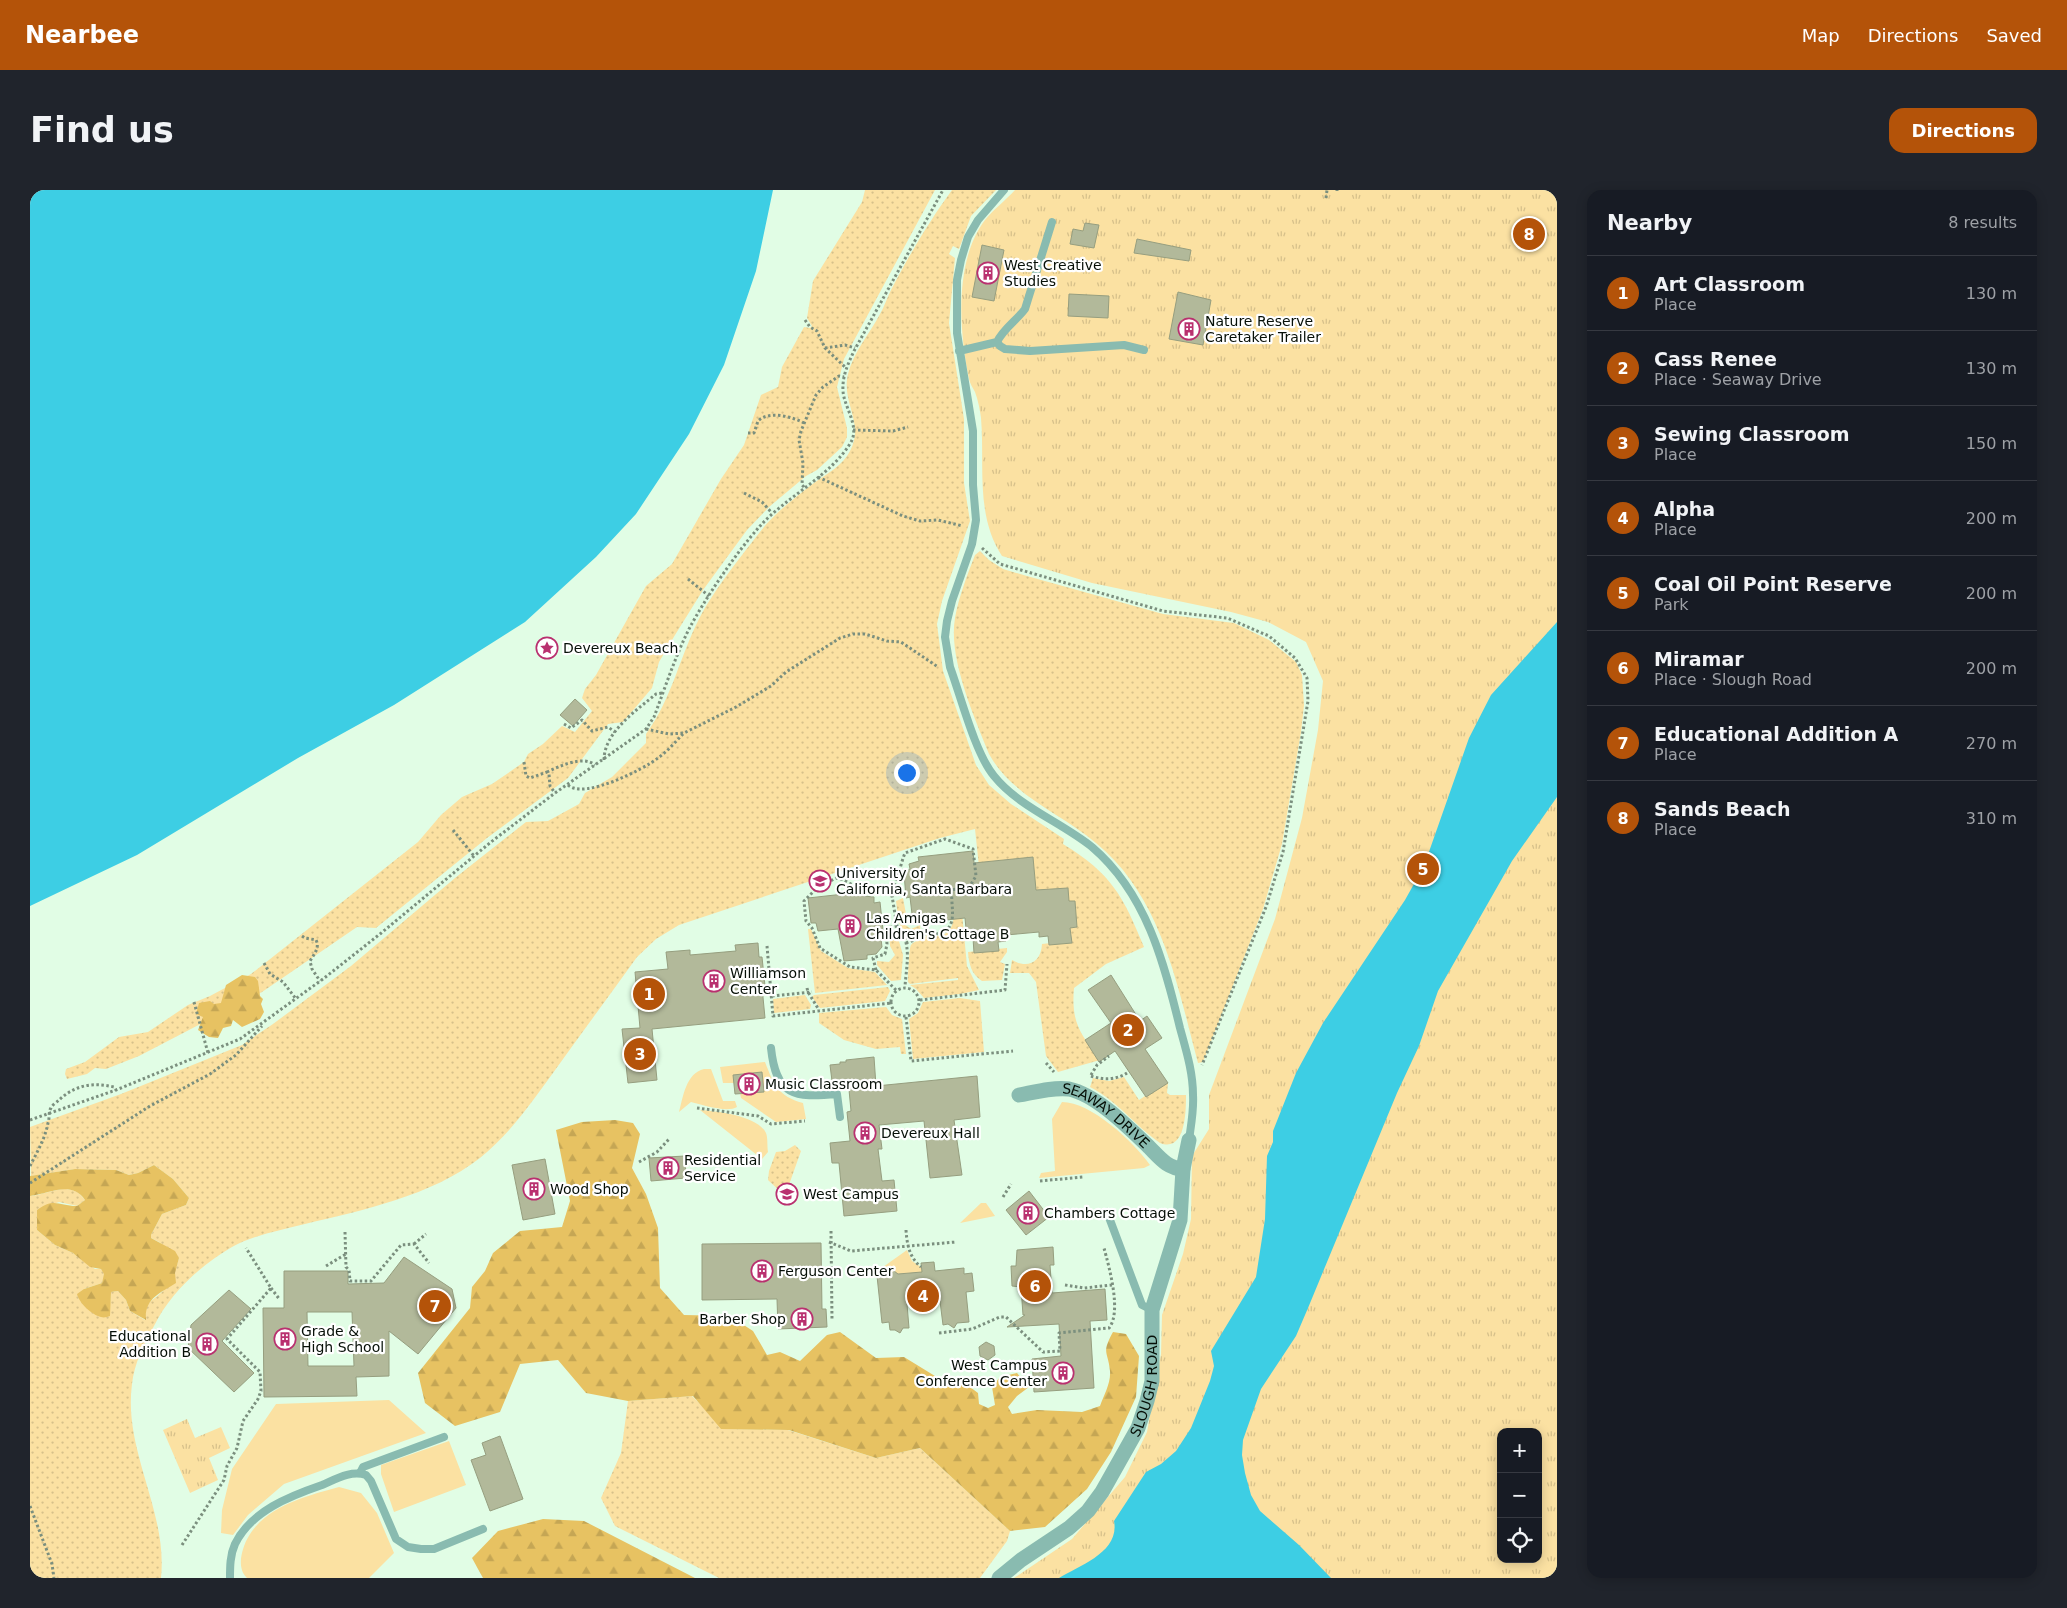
<!DOCTYPE html>
<meta charset="utf-8">
<style>
body{margin:0;font-family:"DejaVu Sans",sans-serif;background:#20242c;color:#f1f3f6}
.controls{position:absolute;right:15px;bottom:15px;display:grid;overflow:hidden;border-radius:10px;box-shadow:0 2px 12px #0003}
.controls button{width:45px;height:45px;display:grid;place-items:center;padding:0;border:0;border-bottom:1px solid #363941;background:#171b24;color:#f1f3f6;font:25px sans-serif}
.you{position:absolute;left:876px;top:582px;width:18px;height:18px;margin:-12px;border:4px solid #fff;border-radius:50%;background:#1a73e8;box-shadow:0 0 0 8px #1a73e833}
.badge{display:grid;place-items:center;width:32px;height:32px;border-radius:50%;background:#b45309;color:#fff;font-size:16px;font-weight:700}
.pin{position:absolute;translate:-50% -50%;border:2px solid #fff;box-shadow:0 1px 5px #0006}
.list{margin:0;padding:0;list-style:none}
h2{display:flex;justify-content:space-between;align-items:center;height:65px;margin:0;padding:0 20px;font-size:21px}
h2 small{font-size:16px;font-weight:400;color:#9ea1a6}
.list li{display:grid;grid-template-columns:32px 1fr auto;gap:15px;align-items:center;box-sizing:border-box;height:75px;padding:0 20px;border-top:1px solid #363941}
.list b{display:block;font-size:19px;white-space:nowrap}
.list p{margin:0;font-size:16px;white-space:nowrap;color:#9ea1a6}
.list em{font-size:16px;font-style:normal;color:#9ea1a6}
.icon{flex:none;width:28px;height:28px;fill:none;stroke:currentColor;stroke-width:2;stroke-linecap:round;stroke-linejoin:round}
.map{position:relative;flex:none;width:1527px;height:1388px;overflow:hidden;border-radius:15px}
header{display:flex;align-items:center;gap:30px;box-sizing:border-box;height:70px;padding:0 25px;background:#b45309;color:#fff}
header strong{font-size:24px}
nav{display:flex;gap:28px;margin-inline-start:auto;font-size:18px}
.intro{display:flex;align-items:center;justify-content:space-between;box-sizing:border-box;height:120px;padding:0 30px}
h1{margin:0;font-size:35px}
.button{padding:12px 22px;border-radius:15px;background:#b45309;color:#fff;font-size:18px;font-weight:700}
main{display:flex;gap:30px;padding:0 30px}
aside{flex:1;background:#171b24;border-radius:15px;box-shadow:0 2px 12px #0003}
.map>svg:first-child{display:block}
</style>
<header>
<strong>Nearbee</strong>
<nav><a>Map</a><a>Directions</a><a>Saved</a></nav>
</header>
<div class="intro"><h1>Find us</h1><a class="button">Directions</a></div>
<main>
<div class="map">
<svg width="1527" height="1388" viewBox="0 0 1527 1388">
<defs>
<pattern id="grass-dots" width="8" height="8" patternUnits="userSpaceOnUse" patternTransform="scale(1.25)"><rect width="8" height="8" fill="#fbe1a2"/><path d="M2 2h.1M6 6h.1" fill="none" stroke="#d6c08a" stroke-width="1.8" stroke-linecap="round"/></pattern>
<pattern id="forest-firs" width="22" height="20" patternUnits="userSpaceOnUse" patternTransform="scale(1.25)"><rect width="22" height="20" fill="#e7c262"/><path d="M5 1l3.5 6h-7zM16 11l3.5 6h-7z" fill="#c5a654"/></pattern>
<pattern id="park-tufts" width="24" height="20" patternUnits="userSpaceOnUse" patternTransform="scale(1.25)"><rect width="24" height="20" fill="#fbe1a2"/><path d="M3 7l-1-3M5 7V3M7 7l1-3M15 17l-1-3M17 17v-4M19 17l1-3" fill="none" stroke="#d6c08a"/></pattern>
</defs>
<rect width="100%" height="100%" fill="#e1fde5"/>
<path fill="url(#grass-dots)" d="M835 0H905L814 169 807 197 817 238V247L812 257 787 280 776 286 739 317 717 340 673 400 645 445 629 472 622 498 593 532 578 534 538 588 457 648 346 738 327 737 232 802 109 866 76 879 65 878 57 884 37 889 35 884 36 879 55 872 89 847 118 842 158 815 180 806 221 784 388 652 411 625 432 607 462 594 494 572 498 564 513 554 532 536 545 542 562 521 552 508 555 499 566 485 616 396 642 374 691 289 714 255 731 205 748 197 752 177 774 137 780 138 782 136 777 128 783 91 832 12Z
M922 0H966L941 26 929 59 923 56 919 64 925 68 919 133 934 229V293L940 331 912 411 907 434 913 481 946 575 959 595 981 614 1034 649 1033 654C1082 684 1093 706 1114 757L1076 774 1044 798C1041 833 1050 843 1070 870L1028 882 1016 866 1006 792 999 783H980L982 770C997 779 1011 773 1012 754L1039 751 1038 736 932 723 937 776 949 800 930 804 894 808 886 799 880 795 928 790V788L880 794 878 792C878 786 879 757 881 755 884 750 893 751 897 745 929 752 924 723 924 701L950 686 945 639 910 648 649 735 626 749 607 767C581 803 554 840 528 876 503 910 483 941 450 968 401 1006 333 1020 275 1034 251 1040 224 1045 202 1057 171 1075 140 1103 124 1136 114 1154 104 1174 102 1194 93 1261 138 1321 131 1388H0V1006C21 1004 40 989 55 1010L47 1016 29 1012 7 1020V1040L25 1055 43 1063 65 1079H71L75 1084 72 1093 54 1099 80 1114 81 1102 88 1101 96 1110 100 1121 115 1130C115 1110 121 1113 133 1101 141 1092 146 1079 149 1068L129 1052 121 1048V1045L132 1024 156 1015 159 1008 143 989 124 975 108 983 99 985 86 980 45 979 1 986 0 937 91 904 212 855 243 834 321 776 425 688 496 632 518 631 549 614 555 603 582 587 616 553V544C642 509 650 465 670 427 683 402 708 370 726 347 742 325 763 309 784 293 797 284 813 275 820 261 835 233 811 213 818 184 823 163 840 143 850 124 854 117 857 108 861 100 878 67 900 30 922 0Z
M950 361 959 370 973 379 997 386 1133 424 1204 433 1239 450 1266 472 1272 485 1274 515 1271 542 1252 654 1233 719 1173 872 1168 873C1147 795 1132 707 1066 653 1031 623 982 606 959 564 944 526 918 468 925 428 929 406 937 386 945 365Z
M873 708 876 724 873 729 874 734 881 739 890 735 891 745C887 748 881 750 877 747L869 733 866 711Z
M778 739H781L791 761 818 778 845 782 857 795 785 803Z
M859 740 866 741 873 765 871 790 861 791 847 775V771L859 772 865 765 860 756Z
M977 758V762L970 772 975 774 972 790 952 791C941 784 939 774 938 762Z
M858 797 860 801 855 811 790 818 782 807 784 805Z
M775 805 781 815 780 819 744 823 743 809Z
M930 808 950 811 954 862 883 869 879 829 888 823 893 812Z
M856 817 862 825 872 829 876 864H871L870 857 846 859 814 850 789 833V823Z
M1094 887 1109 910 1136 892 1138 893 1137 903 1140 905H1156C1156 920 1156 963 1130 953 1104 935 1090 913 1060 897L1063 888 1079 891Z
M765 955 771 961 755 1006 738 990 739 981 746 962 755 961Z
M662 1206 695 1239 758 1240 846 1268 890 1258 980 1341 977 1351 950 1388H689L585 1336 571 1308 591 1263 598 1211Z"/>
<path fill="url(#forest-firs)" d="M212 785 225 787 228 791 230 806 233 809 231 814 234 822 230 829 212 837 203 830 201 836 193 838 188 848 179 847 168 840 173 827 166 824 169 813 180 811 184 814 191 813 196 795Z
M585 930 603 933 610 944 602 978 616 1004 628 1038 630 1098 654 1125 700 1126 723 1141 737 1165 750 1162 770 1171 797 1145 810 1142 846 1168 874 1167 918 1194 932 1191 948 1203 949 1214 958 1218 965 1215 962 1197 970 1187 987 1183 999 1197 987 1206 978 1217 982 1224 1007 1220 1052 1222 1070 1216C1074 1205 1081 1193 1080 1181 1078 1160 1071 1164 1083 1142L1096 1144 1109 1166 1106 1207 1081 1262 1057 1299 1015 1337 980 1341 890 1258 846 1268 759 1240 691 1239 663 1206 598 1211 556 1203 528 1170 490 1174 470 1222 425 1236 395 1213 388 1183 440 1118 442 1097 455 1081 463 1063 490 1041 532 1037 540 1011 526 940 552 932Z
M124 975 143 989 159 1008 156 1015 132 1024 121 1045V1048L145 1061 149 1068 145 1083 146 1093C130 1103 114 1109 116 1130L100 1121 96 1110 88 1101 81 1102 80 1126C77 1127 74 1128 71 1127 62 1125 49 1113 47 1104L54 1099 72 1093 74 1084 71 1079 60 1077 43 1063 25 1055 7 1040V1020C24 1007 29 1016 47 1016L55 1010C41 990 20 1004 0 1006V986L45 979 86 980 99 985 108 983Z
M513 1329 554 1331 665 1388H453L442 1368 468 1341Z"/>
<path fill="url(#park-tufts)" fill-rule="evenodd" d="M985 0H1527V1388H984L1042 1349 1095 1287 1117 1242 1131 1164 1132 1125 1153 1064 1161 1029 1162 966 1179 939V905L1245 729 1272 628 1288 540 1293 491 1276 452 1238 432 1201 422 1062 393 972 366C945 325 955 275 951 228 950 220 948 210 945 202 943 198 940 194 939 189 929 140 924 71 955 30 964 19 976 10 985 0ZM1471 1242H1508V1369H1471Z
M157 1229 165 1248 191 1237 200 1258 179 1268 188 1290 160 1303 133 1240Z"/>
<path fill="#fbe1a2" d="M735 872C744 895 748 906 773 913L776 929 746 932 711 908 708 893H693L690 877Z
M674 879H681L693 911H705L707 917C697 923 673 915 661 912L649 922C653 907 656 883 674 879Z
M1032 912C1061 912 1104 952 1120 975L1114 978 1009 988 1011 983 1025 981 1022 929Z
M670 920C687 921 728 926 736 943 738 948 737 956 738 962L732 969Z
M951 1013H956L965 1026 930 1033Z
M877 1060 882 1071 894 1079 893 1083 841 1087V1081L853 1077Z
M359 1210 396 1243 254 1294 218 1325 203 1345 191 1343 192 1320 202 1279 246 1214Z
M419 1251 436 1295 364 1322 351 1284V1275Z
M309 1297 331 1303 347 1323 364 1363 339 1388H217C210 1382 210 1371 212 1363 222 1320 272 1307 309 1297Z"/>
<path fill="#3dcee4" d="M0 0H743L726 81 694 175 659 244 606 324 566 367 495 432 364 515 268 568 107 665 0 716Z
M1527 432V607L1482 671 1408 801 1389 856 1367 903 1278 1118 1266 1146 1231 1199 1213 1250 1212 1265 1215 1283 1221 1305 1230 1321 1269 1355 1301 1388H1029C1050 1375 1090 1362 1084 1331L1116 1282 1131 1274 1146 1261 1161 1238 1180 1191 1184 1176 1181 1161 1226 1087 1235 1029 1237 966 1243 952V941L1266 883 1293 833 1375 710 1394 676 1439 548 1461 505Z"/>
<path fill="#b2b99a" stroke="#969e7f" fill-rule="evenodd" d="M1055 33 1069 35 1064 58 1040 54 1043 39 1053 41Z
M1107 49 1161 60 1159 71 1104 63Z
M952 55 974 60 964 111 942 107Z
M1148 102 1181 110 1173 155 1139 149Z
M1039 104 1079 106 1078 128 1038 126Z
M545 509 557 520 543 536 530 525Z
M943 661 944 673 1003 667 1006 700 1038 698 1039 711H1045L1047 737 1040 738 1042 753 1019 755 1018 746 1009 747V742L976 745V751L968 752 969 761 944 763 943 748 937 749 935 728 898 732 897 728 888 729 882 724 880 707 876 708 874 683 880 679 879 674 889 671 888 667Z
M832 702 833 706 844 707V713L850 712 853 740H850L852 757 846 764 837 765V769L814 771 808 739 788 741 786 733H781L778 708Z
M728 753 729 767H732L735 796 732 797 735 828 622 839 627 890 598 893 592 839 610 838 605 782 638 779 636 762 660 760V765L706 761 705 755Z
M1081 785 1110 831 1117 826 1132 848 1115 859 1138 893 1116 907 1085 861 1069 872 1055 850 1081 833 1058 800Z
M844 867 846 896 947 886 950 927 924 930 932 985 900 988 894 931 849 935 852 959H848L852 991 864 990 867 1021 814 1026 809 973H802L800 953 820 951 817 922 821 921 818 889 802 891 800 875 810 874V872H816V870Z
M732 882 734 902 705 904 703 885Z
M655 966 656 988 621 991 619 968Z
M515 969 525 1024 493 1030 482 975Z
M999 1001 1019 1027 996 1045 976 1020Z
M791 1053 792 1119H796L797 1137 748 1139 747 1109 672 1110V1054Z
M1023 1057 1024 1075H1020L1022 1103 1075 1099 1077 1130 1060 1131 1064 1198 1004 1202 1002 1169 1031 1166 1029 1134 977 1137 995 1125H993L991 1097 982 1096 981 1076H986L987 1060Z
M374 1067 422 1099 426 1118 388 1164 359 1141V1186L326 1187 327 1206 234 1207 233 1118H254V1081H318V1094L354 1093ZM277 1122H322L324 1176H278Z
M904 1072 905 1081 934 1078V1084L942 1083 944 1101 936 1102 939 1132 927 1133 924 1138 918 1134 913 1135 910 1111 877 1114 879 1138H873L870 1143 865 1140H860L859 1132 852 1133 847 1086 860 1085 864 1081 868 1084 892 1082 891 1073Z
M199 1100 221 1119 192 1151 224 1183 204 1202 158 1158 161 1135Z
M956 1152 964 1156 965 1165 958 1170 950 1166 949 1157Z
M470 1246 493 1309 460 1321 441 1270 456 1265 452 1253Z"/>
<g fill="none" stroke-linecap="round" stroke-linejoin="round">
<path stroke="#7b8f7e" stroke-width="3" stroke-dasharray="2.5 2.5" stroke-linecap="butt" d="M1307 0V1
M1296 8 1297 0
M775 130 780 137 787 141 795 158 816 178
M795 158 815 155 825 158
M823 240 863 241 878 237
M718 243H724L728 231C739 220 763 227 774 233
M788 287 873 326 890 331 908 330 933 336
M774 297 772 295 773 273 769 250 771 241 786 205 793 197 809 186 814 187
M714 303 732 312 742 323
M952 358 970 374 1133 421 1197 428 1239 446 1265 468 1277 488 1278 511 1253 662 1236 717 1172 875
M658 389 679 406
M534 534 541 538 552 530 562 541 578 537 585 542
M616 539 639 544 654 543 706 517 741 496 756 482 810 448 823 444H835L857 451 871 452 908 477
M574 570C574 542 607 520 626 504L632 503
M494 572 496 586 500 588 517 582 519 584 520 596 525 603
M517 582C530 576 553 565 565 575
M538 595C554 610 614 579 628 568 638 561 646 551 654 543
M423 640 444 666
M861 700 867 736C883 752 876 777 875 797
M895 734 896 743
M272 746 275 748 286 750C290 758 284 764 280 771L282 779 290 791
M876 753 890 748 896 743
M737 756 743 826 861 813
M234 773 240 784 253 792 266 809
M846 780 843 768 855 764 857 754 856 738 867 736
M861 812a14 14 0 1 1 28 0a14 14 0 1 1-28 0Z
M777 798 778 802 789 820
M866 800 846 780 820 777 790 758 782 738 776 731 774 711 787 698 806 688 814 690 834 702 861 700C868 692 870 675 875 663L915 649 943 659 946 686 940 696 922 700C920 716 929 735 911 744L896 743
M742 806 782 802
M890 810 975 800 977 774
M164 812 178 863
M876 827 881 871 983 861
M1016 873 1024 882
M1061 885 1067 875 1079 866
M1061 886C1073 890 1086 890 1097 883
M667 918 728 926 741 934 775 931
M0 930 86 900 210 849 293 789 350 744 461 652 525 603 616 539 624 527C635 498 645 467 659 439 676 407 706 363 730 336 756 307 802 285 821 252 830 236 814 217 813 201 812 186 818 174 824 161L913 0
M609 972 627 962 640 948
M0 976C7 962 15 949 18 933 20 928 18 922 21 918 22 915 27 912 29 910 45 895 63 892 84 897L86 900
M1010 991 1053 987
M0 993 120 916 180 884 206 865 232 836
M973 1007 981 994
M876 1040C877 1054 879 1067 891 1077
M801 1041 802 1130
M315 1042 316 1077 319 1080 320 1091H341L371 1055 384 1054 399 1073
M799 1052 821 1061 926 1052
M384 1054 396 1044
M296 1076 316 1064
M1035 1095 1054 1098 1082 1095
M241 1098 250 1110
M909 1143 942 1139 970 1127H976L1013 1162 1030 1161 1029 1143 1079 1138C1092 1122 1079 1077 1074 1058
M0 1316 22 1374 24 1388
M152 1355 194 1290 197 1276 207 1258 213 1231 228 1209 231 1201 230 1182 197 1149 241 1098 216 1058"/>
<path stroke="#89bbb0" stroke-width="8" d="M974 0 948 30 938 47 931 70 927 90V143L943 241V295L946 330 942 354 922 411 917 431 915 447 920 477C931 507 945 563 964 586 989 617 1031 632 1062 657 1116 703 1134 772 1150 838 1156 860 1163 882 1163 905 1164 920 1161 935 1159 950
M1022 32 995 119C987 130 973 139 967 152L970 156 975 159 1000 161 1094 155 1114 160
M929 161 967 152
M741 858C746 906 764 908 807 904L810 927
M1077 1022 1112 1115 1122 1120
M330 1283 333 1277 414 1247
M200 1388C200 1377 200 1365 205 1354 221 1321 260 1306 292 1295 306 1289 321 1280 336 1285L341 1291 366 1349 378 1357 391 1359H404L453 1339"/>
<g stroke="#89bbb0" stroke-width="15">
<path id="s1" d="M989 905C1005 902 1023 897 1039 899 1067 905 1099 938 1119 957 1130 968 1137 978 1153 979"/>
<path id="s2" d="M969 1388 991 1370 1039 1338 1058 1321 1072 1302 1108 1238 1117 1211 1122 1191V1120L1150 1030 1153 979 1159 950"/>
</g>
</g>
<defs>
<g id="building-ring" transform="scale(1.125)"><circle r="9.5" fill="#fff" stroke="#b9306f" stroke-width="1.5"/><path d="M-4-6H4V6H1V3H-1V6H-4ZM-2.5-4.3h1.7v1.8h-1.7ZM.8-4.3h1.7v1.8H.8ZM-2.5-1h1.7V.8h-1.7ZM.8-1h1.7V.8H.8Z" fill="#b9306f"/></g>
<g id="sight-ring" transform="scale(1.125)"><circle r="9.5" fill="#fff" stroke="#b9306f" stroke-width="1.5"/><path d="M0-6L1.8-2.2L6-1.7L2.9 1.2L3.7 5.4L0 3.3L-3.7 5.4L-2.9 1.2L-6-1.7L-1.8-2.2Z" fill="#b9306f"/></g>
<g id="university-ring" transform="scale(1.125)"><circle r="9.5" fill="#fff" stroke="#b9306f" stroke-width="1.5"/><path d="M0-5L7-2L0 1L-7-2ZM-4 1L0 2.5L4 1V4Q0 6-4 4Z" fill="#b9306f"/></g>
</defs>
<g fill-rule="evenodd">
<use href="#building-ring" x="958" y="83"/>
<use href="#building-ring" x="1159" y="139"/>
<use href="#sight-ring" x="517" y="458"/>
<use href="#university-ring" x="790" y="691"/>
<use href="#building-ring" x="820" y="736"/>
<use href="#building-ring" x="684" y="791"/>
<use href="#building-ring" x="719" y="894"/>
<use href="#building-ring" x="835" y="943"/>
<use href="#building-ring" x="638" y="978"/>
<use href="#building-ring" x="504" y="999"/>
<use href="#university-ring" x="757" y="1004"/>
<use href="#building-ring" x="998" y="1023"/>
<use href="#building-ring" x="732" y="1081"/>
<use href="#building-ring" x="772" y="1129"/>
<use href="#building-ring" x="255" y="1149"/>
<use href="#building-ring" x="177" y="1154"/>
<use href="#building-ring" x="1033" y="1183"/>
</g>
<g text-anchor="middle" stroke-width="4.5" stroke-linejoin="round" paint-order="stroke">
<g font-size="14" fill="#060f07" stroke="#fff" text-anchor="start">
<text x="974" y="80">West Creative<tspan x="974" dy="16">Studies</tspan></text>
<text x="1175" y="136">Nature Reserve<tspan x="1175" dy="16">Caretaker Trailer</tspan></text>
<text x="533" y="463">Devereux Beach</text>
<text x="806" y="688">University of<tspan x="806" dy="16">California, Santa Barbara</tspan></text>
<text x="836" y="733">Las Amigas<tspan x="836" dy="16">Children's Cottage B</tspan></text>
<text x="700" y="788">Williamson<tspan x="700" dy="16">Center</tspan></text>
<text x="735" y="899">Music Classroom</text>
<text x="851" y="948">Devereux Hall</text>
<text x="654" y="975">Residential<tspan x="654" dy="16">Service</tspan></text>
<text x="520" y="1004">Wood Shop</text>
<text x="773" y="1009">West Campus</text>
<text x="1014" y="1028">Chambers Cottage</text>
<text x="748" y="1086">Ferguson Center</text>
<text x="756" y="1134" text-anchor="end">Barber Shop</text>
<text x="271" y="1146">Grade &amp;<tspan x="271" dy="16">High School</tspan></text>
<text x="161" y="1151" text-anchor="end">Educational<tspan x="161" dy="16">Addition B</tspan></text>
<text x="1017" y="1180" text-anchor="end">West Campus<tspan x="1017" dy="16">Conference Center</tspan></text>
</g>
<g font-size="14" fill="#060f07" stroke="#fff">
<text dy="5" stroke="none"><textPath href="#s1" startOffset="96">SEAWAY DRIVE</textPath></text>
<text dy="5" stroke="none"><textPath href="#s2" startOffset="252">SLOUGH ROAD</textPath></text>
</g>
</g>
</svg>
<div class="controls">
<button>+</button>
<button>−</button>
<button><svg class="icon" aria-label="locate" viewBox="0 0 24 24"><circle cx="12" cy="12" r="6"/><path d="M12 2v4M12 18v4M2 12h4M18 12h4"/></svg></button>
</div>
<div class="you"></div>
<div class="pin badge" style="left:619px;top:804px">1</div>
<div class="pin badge" style="left:1098px;top:840px">2</div>
<div class="pin badge" style="left:610px;top:864px">3</div>
<div class="pin badge" style="left:893px;top:1106px">4</div>
<div class="pin badge" style="left:1393px;top:679px">5</div>
<div class="pin badge" style="left:1005px;top:1096px">6</div>
<div class="pin badge" style="left:405px;top:1116px">7</div>
<div class="pin badge" style="left:1499px;top:44px">8</div>
</div>
<aside>
<h2>Nearby<small>8 results</small></h2>
<ul class="list">
<li><span class="badge">1</span><div><b>Art Classroom</b><p>Place</p></div><em>130 m</em></li>
<li><span class="badge">2</span><div><b>Cass Renee</b><p>Place · Seaway Drive</p></div><em>130 m</em></li>
<li><span class="badge">3</span><div><b>Sewing Classroom</b><p>Place</p></div><em>150 m</em></li>
<li><span class="badge">4</span><div><b>Alpha</b><p>Place</p></div><em>200 m</em></li>
<li><span class="badge">5</span><div><b>Coal Oil Point Reserve</b><p>Park</p></div><em>200 m</em></li>
<li><span class="badge">6</span><div><b>Miramar</b><p>Place · Slough Road</p></div><em>200 m</em></li>
<li><span class="badge">7</span><div><b>Educational Addition A</b><p>Place</p></div><em>270 m</em></li>
<li><span class="badge">8</span><div><b>Sands Beach</b><p>Place</p></div><em>310 m</em></li>
</ul>
</aside>
</main>
